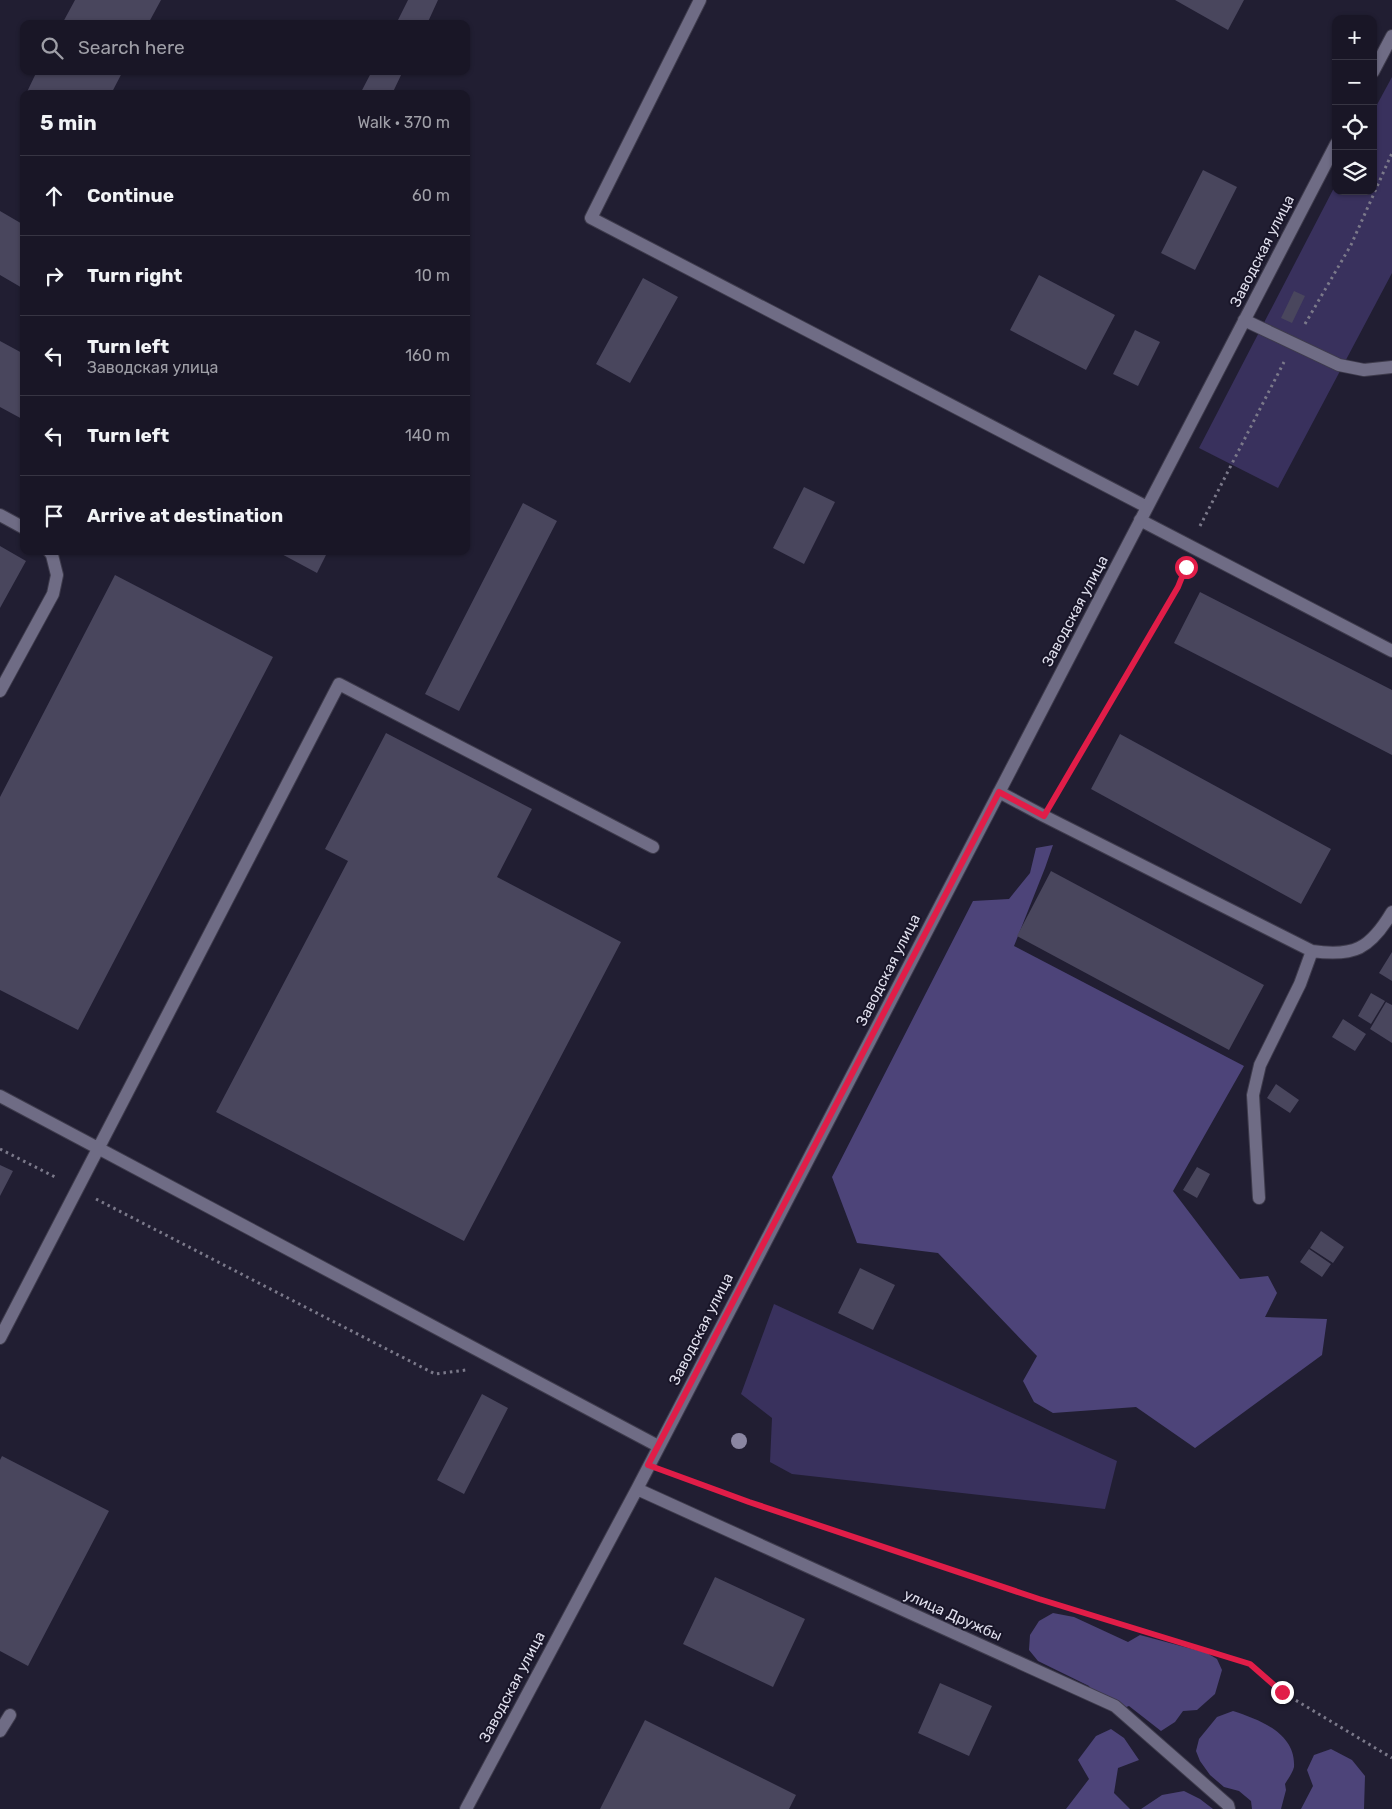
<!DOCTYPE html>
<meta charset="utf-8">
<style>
body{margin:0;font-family:Rubik,sans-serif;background:#262332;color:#f1f3f6}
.controls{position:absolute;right:15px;top:15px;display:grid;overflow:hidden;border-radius:10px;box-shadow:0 1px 4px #0004}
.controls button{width:45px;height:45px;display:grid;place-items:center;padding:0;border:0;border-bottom:1px solid #373543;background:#191626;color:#f1f3f6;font:25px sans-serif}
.stop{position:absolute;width:15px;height:15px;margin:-11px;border:4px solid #e11d48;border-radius:50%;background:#fff}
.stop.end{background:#e11d48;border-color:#fff;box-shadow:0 1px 5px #0008}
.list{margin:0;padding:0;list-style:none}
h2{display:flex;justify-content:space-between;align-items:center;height:65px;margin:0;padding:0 20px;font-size:21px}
h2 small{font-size:16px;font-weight:400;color:#9f9fa7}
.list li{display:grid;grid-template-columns:32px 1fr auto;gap:15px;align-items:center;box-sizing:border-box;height:80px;padding:0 20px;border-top:1px solid #373543}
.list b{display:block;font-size:19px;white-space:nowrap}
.list p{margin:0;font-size:16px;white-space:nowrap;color:#9f9fa7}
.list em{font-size:16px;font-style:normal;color:#9f9fa7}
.icon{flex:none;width:28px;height:28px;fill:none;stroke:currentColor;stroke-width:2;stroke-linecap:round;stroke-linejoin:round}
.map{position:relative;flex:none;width:1392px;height:1809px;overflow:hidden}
.search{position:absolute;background:#191626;box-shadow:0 1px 4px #0004;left:20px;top:20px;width:450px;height:55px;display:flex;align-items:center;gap:12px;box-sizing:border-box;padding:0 18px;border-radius:10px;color:#9f9fa7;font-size:19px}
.panel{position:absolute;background:#191626;box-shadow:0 1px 4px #0004;left:20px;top:90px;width:450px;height:465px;border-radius:10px}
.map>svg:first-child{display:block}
</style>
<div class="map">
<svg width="1392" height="1809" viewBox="0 0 1392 1809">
<rect width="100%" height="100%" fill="#211e32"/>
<path fill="#39315d" d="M1392 77V273L1278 488 1199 448 1336 184V191H1373V112Z
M774 1304 1117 1461 1105 1509 792 1474 770 1462 772 1418 741 1394Z"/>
<path fill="#4d4479" d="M1053 845 1045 868 1014 946 1244 1066 1173 1191 1240 1279 1268 1276 1277 1293 1265 1317 1327 1319 1322 1355 1195 1448 1136 1407 1053 1413 1034 1402 1023 1381 1037 1356 938 1253 857 1243 832 1177 973 901 1009 899 1030 873 1036 848Z
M1053 1613 1074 1617 1128 1642 1140 1635 1207 1653 1217 1659 1222 1670 1215 1694 1197 1710 1183 1711 1175 1722 1161 1731 1129 1706 1113 1712 1098 1705 1089 1686 1038 1661 1029 1650 1030 1635 1039 1621Z
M1233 1711C1260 1720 1296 1733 1294 1767 1293 1772 1288 1779 1285 1784L1286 1790 1281 1809H1252L1251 1801 1239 1791 1224 1787 1210 1775 1200 1761 1196 1751 1199 1739 1217 1717Z
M1111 1729 1124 1738 1139 1760 1118 1768 1114 1793 1130 1809H1066L1089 1779 1078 1760 1096 1736Z
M1331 1749 1352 1760 1365 1776 1364 1809H1301L1313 1786 1307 1770 1314 1755Z
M1184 1791 1200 1799 1213 1809H1141L1162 1795Z"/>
<path fill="#49465d" d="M75 0H161L148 24H62Z
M408 0H438L427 24H396Z
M1175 0H1244L1228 30Z
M37 71H123L111 94H26Z
M372 71H403L392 94H360Z
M1203 170 1237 187 1195 270 1161 253Z
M0 211 24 225V289L0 275Z
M1039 275 1115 315 1086 370 1010 330Z
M643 278 678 297 630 383 596 364Z
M1294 291 1305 296 1292 323 1281 318Z
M1135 330 1160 342 1138 386 1113 374Z
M0 341 24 354V420L0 407Z
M804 487 835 502 804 564 773 548Z
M523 503 557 521 459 711 425 694Z
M0 546 26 561 0 608Z
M276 551H328L317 573Z
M115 575 273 657 78 1030 0 990V797Z
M1200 592 1392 690V755L1174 643Z
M386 733 532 809 497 877 621 942 464 1241 216 1112 348 861 325 849Z
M1120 734 1331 849 1301 904 1091 789Z
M1051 871 1264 985 1229 1050 1017 936Z
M1392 952V981L1379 973Z
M1371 993 1385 1001 1371 1024 1358 1016Z
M1386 1002 1392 1005V1043L1370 1029Z
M1343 1019 1366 1034 1355 1051 1332 1037Z
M1276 1084 1299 1100 1290 1113 1267 1098Z
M0 1165 13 1171 0 1196Z
M1197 1167 1210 1174 1197 1198 1183 1190Z
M1321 1231 1344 1247 1333 1263 1310 1248Z
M1309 1249 1331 1264 1322 1277 1300 1262Z
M860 1268 895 1285 873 1330 838 1313Z
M482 1394 508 1408 464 1494 437 1480Z
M2 1456 109 1511 28 1666 0 1651V1460Z
M715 1577 805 1619 773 1687 683 1644Z
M940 1683 992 1706 969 1756 918 1733Z
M645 1720 796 1795 789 1809H600Z"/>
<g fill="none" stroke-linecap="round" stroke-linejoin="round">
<g stroke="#3e3b4c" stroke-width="14">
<path id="minor" d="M700 0 591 218 1147 507
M1373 72 1392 36
M1244 320 1339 365 1364 370 1392 367
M0 515 24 528
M1140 520 1392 651
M0 691 53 594 57 575 52 555 49 551
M999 792 1044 816 1312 951C1354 957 1370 949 1392 912
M0 1096 658 1446
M1259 1198 1253 1095 1260 1065 1300 984 1312 951
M0 1338 339 684 653 847
M637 1489 1115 1706 1228 1805 1229 1809
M0 1731 10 1715
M466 1809 637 1489 1336 144"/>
</g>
<path stroke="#7b798a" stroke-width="3" stroke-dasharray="2.5 4" stroke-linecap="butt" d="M1305 324 1351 245 1392 153
M1200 526 1284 362
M1054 798 1178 587 1185 569
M0 1149 57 1178
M96 1199 435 1374 466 1370
M670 1473 749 1502 1039 1599 1250 1664 1282 1692 1392 1758"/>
<use href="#minor" stroke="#6f6c85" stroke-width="12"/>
</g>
<circle fill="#8a86a2" cx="739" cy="1441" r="8"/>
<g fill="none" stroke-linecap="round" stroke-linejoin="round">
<path stroke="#e11d48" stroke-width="6" d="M1186 567 1178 587 1044 816 999 792 648 1465 749 1502 1039 1599 1250 1664 1282 1692"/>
</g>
<g text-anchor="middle" stroke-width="4" stroke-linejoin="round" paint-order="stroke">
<g font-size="15" fill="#dfdeec" stroke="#181528">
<text transform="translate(1262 251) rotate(-63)" y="5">Заводская улица</text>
<text transform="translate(1075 611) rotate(-62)" y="5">Заводская улица</text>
<text transform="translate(888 970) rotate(-63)" y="5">Заводская улица</text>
<text transform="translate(701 1329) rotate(-63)" y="5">Заводская улица</text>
<text transform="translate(953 1615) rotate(24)" y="5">улица Дружбы</text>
<text transform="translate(512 1687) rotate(-62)" y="5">Заводская улица</text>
</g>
</g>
</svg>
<div class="controls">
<button>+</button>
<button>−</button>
<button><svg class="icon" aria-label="locate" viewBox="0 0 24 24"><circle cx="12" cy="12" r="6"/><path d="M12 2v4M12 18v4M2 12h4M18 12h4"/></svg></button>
<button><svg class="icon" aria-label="layers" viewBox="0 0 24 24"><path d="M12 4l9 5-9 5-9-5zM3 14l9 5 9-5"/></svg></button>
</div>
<div class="stop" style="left:1186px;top:567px"></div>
<div class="stop end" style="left:1282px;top:1692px"></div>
<div class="search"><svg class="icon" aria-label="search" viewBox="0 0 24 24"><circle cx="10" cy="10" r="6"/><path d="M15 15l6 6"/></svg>Search here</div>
<section class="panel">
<h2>5 min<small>Walk · 370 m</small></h2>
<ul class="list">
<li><svg class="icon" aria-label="ahead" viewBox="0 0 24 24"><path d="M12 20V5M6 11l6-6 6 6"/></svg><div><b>Continue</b></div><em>60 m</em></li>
<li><svg class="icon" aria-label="right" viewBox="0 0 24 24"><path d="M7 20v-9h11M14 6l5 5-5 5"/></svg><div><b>Turn right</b></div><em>10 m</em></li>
<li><svg class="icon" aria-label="left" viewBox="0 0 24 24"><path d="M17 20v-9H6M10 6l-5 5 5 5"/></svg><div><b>Turn left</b><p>Заводская улица</p></div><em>160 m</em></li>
<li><svg class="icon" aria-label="left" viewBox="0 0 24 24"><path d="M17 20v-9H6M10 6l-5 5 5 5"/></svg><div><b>Turn left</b></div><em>140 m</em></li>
<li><svg class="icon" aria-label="arrive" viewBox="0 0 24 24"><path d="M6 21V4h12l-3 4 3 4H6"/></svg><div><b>Arrive at destination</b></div></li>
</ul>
</section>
</div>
